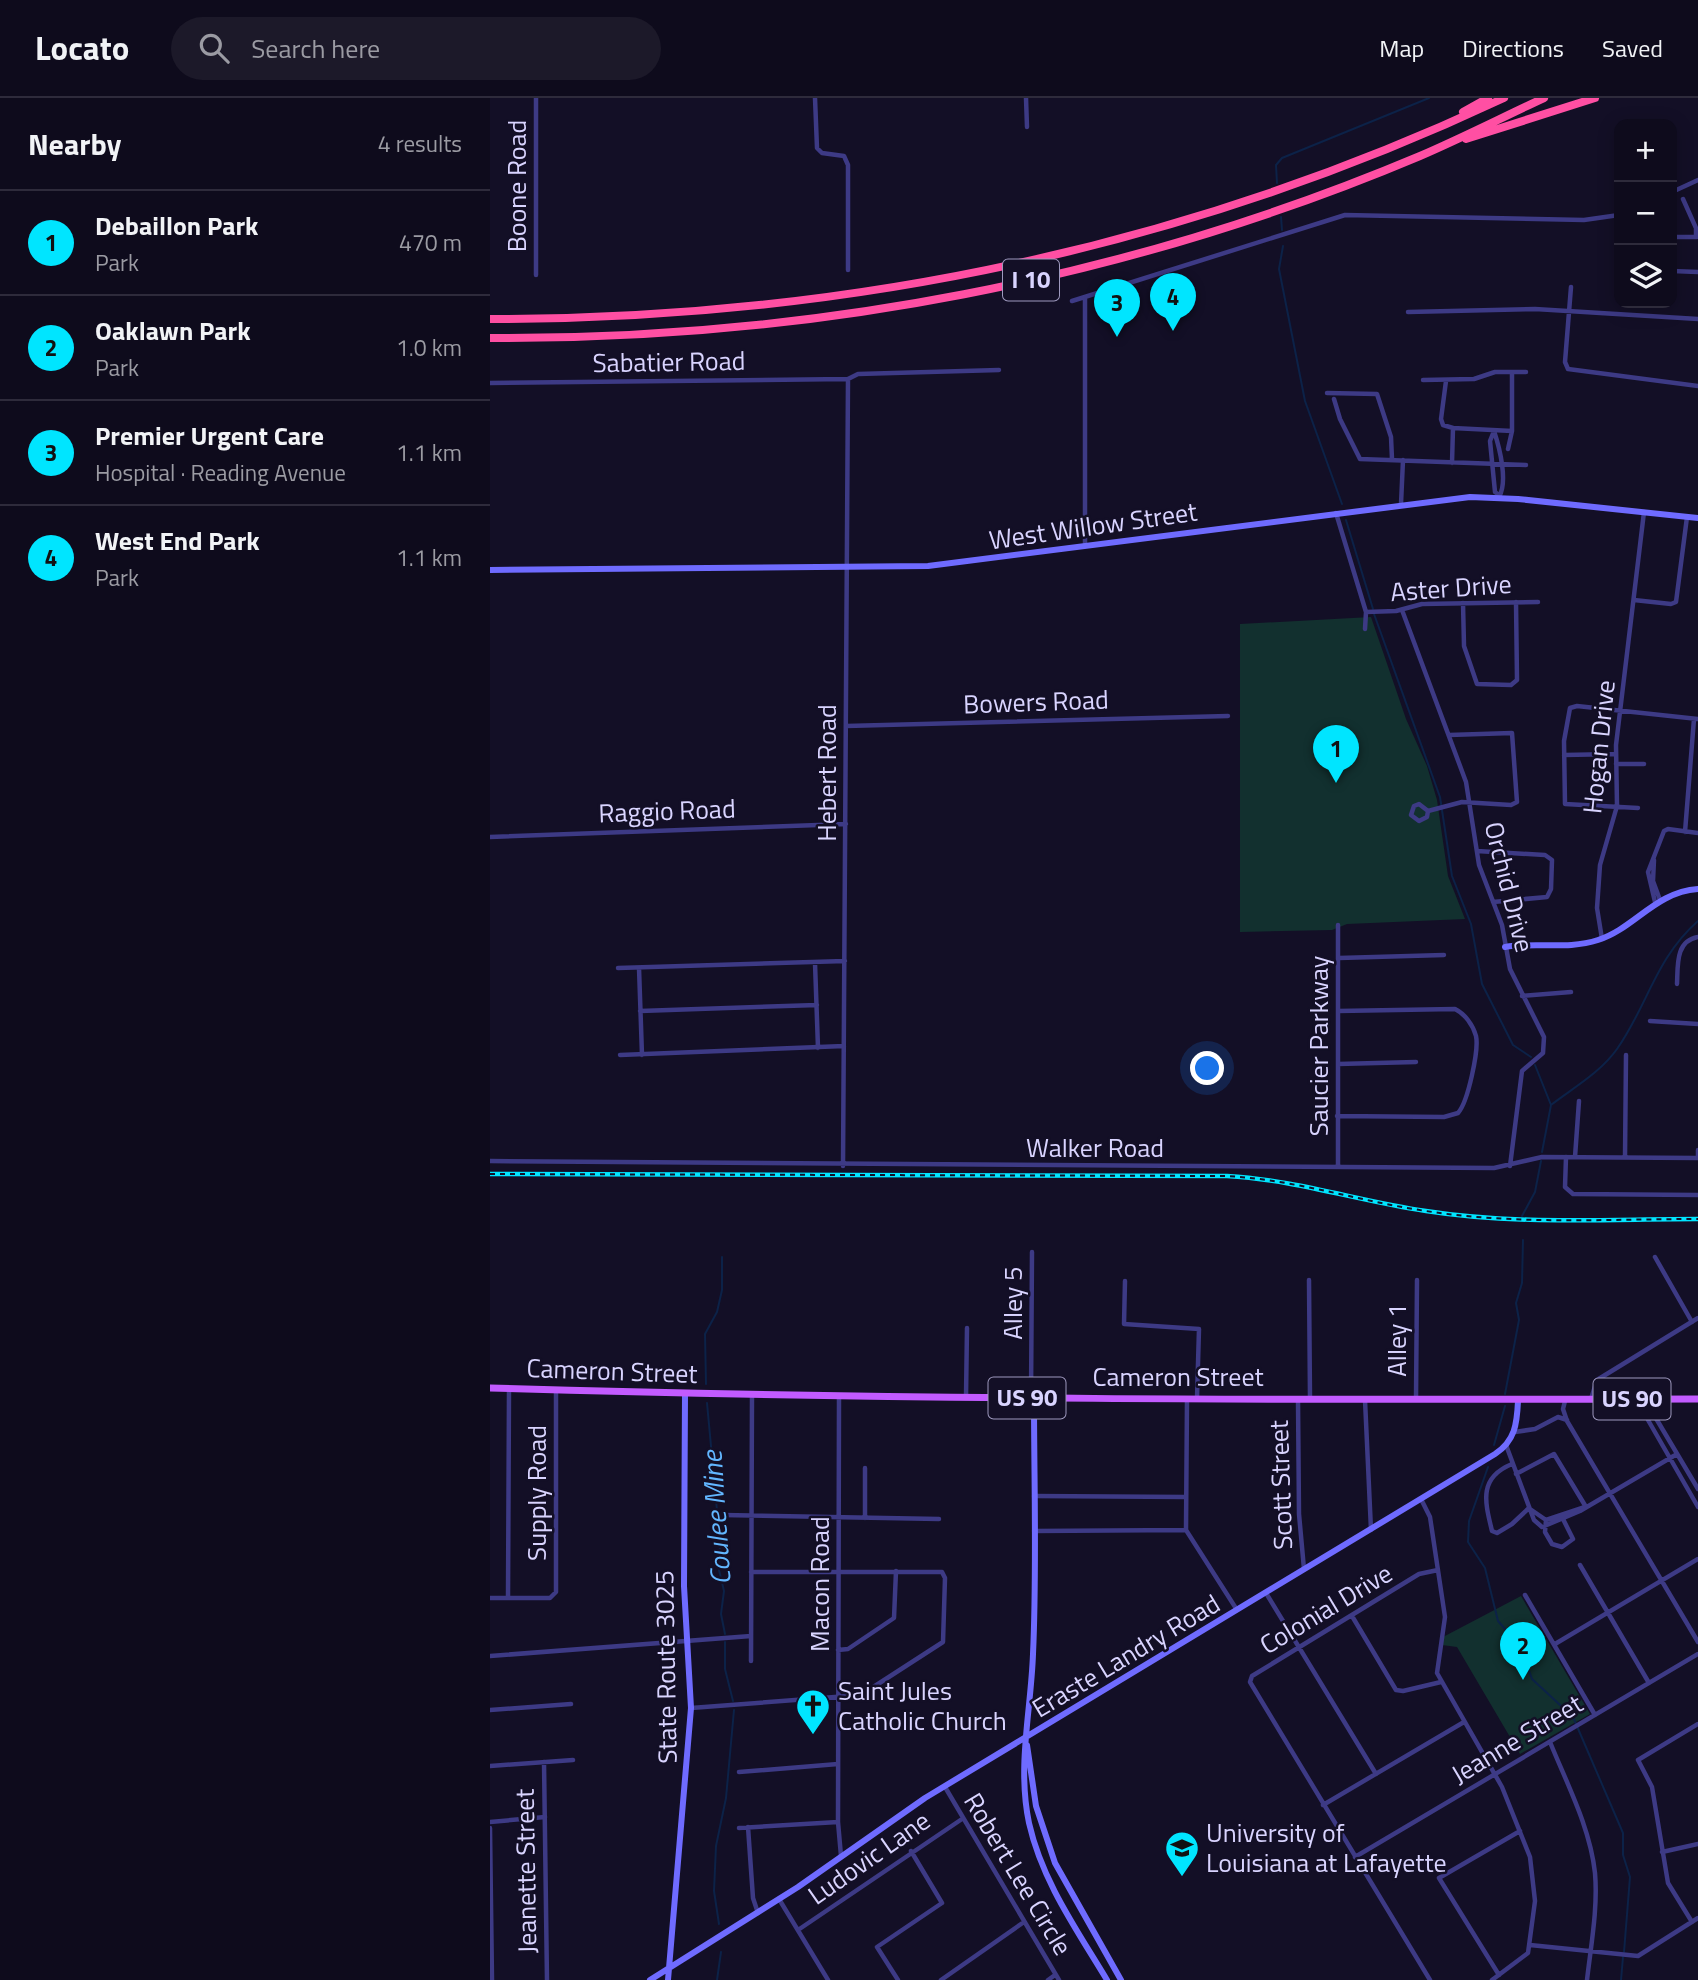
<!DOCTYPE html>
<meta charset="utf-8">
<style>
body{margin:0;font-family:"Titillium Web",sans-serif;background:#1c1929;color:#f1f3f6}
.controls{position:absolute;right:21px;top:21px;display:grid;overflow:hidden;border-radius:14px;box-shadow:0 4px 18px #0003}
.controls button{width:63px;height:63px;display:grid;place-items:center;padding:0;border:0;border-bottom:2px solid #2e2b3b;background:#0e0b1c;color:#f1f3f6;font:35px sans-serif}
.you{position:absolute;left:718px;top:971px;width:24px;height:24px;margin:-18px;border:5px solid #fff;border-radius:50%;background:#1a73e8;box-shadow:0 0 0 10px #1a73e833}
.badge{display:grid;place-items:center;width:46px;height:46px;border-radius:50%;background:#00e5ff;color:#111;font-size:23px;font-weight:700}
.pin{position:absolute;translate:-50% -58px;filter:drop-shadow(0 2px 4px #0008)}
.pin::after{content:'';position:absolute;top:37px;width:24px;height:21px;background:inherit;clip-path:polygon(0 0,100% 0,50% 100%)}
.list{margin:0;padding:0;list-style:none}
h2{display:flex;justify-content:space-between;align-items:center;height:91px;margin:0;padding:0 28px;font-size:30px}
h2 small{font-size:23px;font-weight:400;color:#9b9ba3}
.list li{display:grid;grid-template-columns:46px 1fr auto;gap:21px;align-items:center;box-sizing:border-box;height:105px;padding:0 28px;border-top:2px solid #2e2b3b}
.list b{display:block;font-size:26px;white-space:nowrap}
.list p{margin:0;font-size:23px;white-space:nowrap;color:#9b9ba3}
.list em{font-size:23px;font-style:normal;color:#9b9ba3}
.icon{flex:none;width:38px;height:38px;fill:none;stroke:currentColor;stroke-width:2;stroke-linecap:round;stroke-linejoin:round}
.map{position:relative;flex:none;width:1208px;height:1882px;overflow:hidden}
header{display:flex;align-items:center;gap:42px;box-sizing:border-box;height:98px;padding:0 35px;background:#0e0b1c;border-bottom:2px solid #2e2b3b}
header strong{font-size:33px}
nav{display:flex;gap:38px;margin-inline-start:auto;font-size:24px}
.search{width:490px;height:63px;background:#1c1929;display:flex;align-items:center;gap:18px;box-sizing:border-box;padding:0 24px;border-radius:38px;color:#9b9ba3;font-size:26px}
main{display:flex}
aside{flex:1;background:#0e0b1c}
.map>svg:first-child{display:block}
</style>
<header>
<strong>Locato</strong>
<div class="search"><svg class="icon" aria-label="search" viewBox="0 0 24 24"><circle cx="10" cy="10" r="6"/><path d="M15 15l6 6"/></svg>Search here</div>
<nav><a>Map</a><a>Directions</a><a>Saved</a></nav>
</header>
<main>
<aside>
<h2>Nearby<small>4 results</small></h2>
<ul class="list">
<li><span class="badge">1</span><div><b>Debaillon Park</b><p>Park</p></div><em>470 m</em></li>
<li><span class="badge">2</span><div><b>Oaklawn Park</b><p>Park</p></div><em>1.0 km</em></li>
<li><span class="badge">3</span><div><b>Premier Urgent Care</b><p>Hospital · Reading Avenue</p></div><em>1.1 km</em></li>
<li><span class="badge">4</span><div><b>West End Park</b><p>Park</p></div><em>1.1 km</em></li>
</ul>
</aside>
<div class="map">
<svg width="1208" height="1882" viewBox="0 0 1208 1882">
<rect width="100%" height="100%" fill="#130f26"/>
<path fill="#12302f" d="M881 519 916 621 937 668 947 702 958 778 975 821 857 826 842 832 750 834V526Z
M1031 1498 1100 1616 1030 1656 967 1549 952 1547 953 1539Z"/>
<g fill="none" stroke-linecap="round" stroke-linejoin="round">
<path stroke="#0c2248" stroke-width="2" d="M787 85 786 67 792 60 939 0
M791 119 792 132
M793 148 789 171 815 303 852 406
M856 422 883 511
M884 516 950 699 962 778 981 826 992 886 1023 947 1041 959
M1045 967 1061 1007
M1052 1054 1061 1007C1083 990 1110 975 1127 951 1158 907 1165 861 1208 823
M1032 1118 1045 1094 1051 1063
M216 1286 215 1236 227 1214 232 1192V1159
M1015 1296 1029 1222 1026 1205 1032 1185 1033 1142
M217 1305 230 1445 229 1472 234 1493 231 1516 235 1536
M1004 1347 1015 1308
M998 1369 979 1423 978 1444 995 1470 1008 1523 1030 1548 1042 1581 1083 1619 1133 1735V1757L1140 1779 1134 1854
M235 1544V1571L243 1603
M229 1826 224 1793 226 1748 236 1700 244 1612
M227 1882 231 1854
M1131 1882 1133 1859"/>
<path stroke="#3d3a85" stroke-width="4.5" d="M46 0V177
M325 0 327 50 332 55 354 58 358 67V172
M536 0 537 29
M1182 94 1208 82
M1193 101 1206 130V139
M1182 139H1207
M1182 173 1208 174
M1081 189 1075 264 1078 271 1208 288
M595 199V448
M582 203 855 117 1094 122 1129 117
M918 214 1045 211 1208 221
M358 281 368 276 509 272
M933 282 984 281 1005 274H1022
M956 283 951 321 953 327 963 330
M0 285 358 281
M837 295 887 296 901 339 902 361
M844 301 850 321 870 361 1036 367
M1018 351 1022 333
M962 365 963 330 1022 333V274H1036
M1009 397 1005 394 1000 343 1004 333C1010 351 1018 384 1009 399
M911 406 913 362
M846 415 876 514 875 531
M1144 502 1181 506 1186 504 1197 419
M973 505 974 548 987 586 1021 587 1027 582 1026 504
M912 512 976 684 989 767 1012 827 1020 871 1054 939 1053 955 1032 973 1020 1068
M876 514 906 513 932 506 1048 504
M356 628 738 618
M1074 657 1126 656
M1126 666H1154
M1148 710 1075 706 1074 643 1080 610 1087 608 1208 621
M938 713 937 719 929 723 921 717 924 708 929 706 938 713 972 704 1021 707 1027 704 1022 635 959 637
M1195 734 1204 621
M0 739 356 726
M987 753 1055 757 1062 762 1061 791 1057 799 1003 804
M1164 762 1163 783 1170 802
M1165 804 1158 774 1174 733 1178 731 1208 735
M1112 841 1107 810 1110 767 1127 708 1126 647 1154 414
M849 860 954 857
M325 865 328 950
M128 870 355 863
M149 870 152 957
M1187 886C1188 868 1185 843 1208 839
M1032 898 1081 894
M150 913 327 907
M1160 923 1208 926
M130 957 354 948
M848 966 926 964
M847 1018 954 1019 968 1015C978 1004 989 952 986 938 983 927 975 916 965 911L848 913
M1076 1059 1075 1089 1083 1096 1208 1097
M1085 1059 1089 1003
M1135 1059 1136 957
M1208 1060V1052
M0 1063 1004 1070 1052 1059 1208 1060
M353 1068 358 281
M848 1069V827
M1165 1159 1202 1224
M819 1182 820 1301
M635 1183 634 1226 709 1231 707 1300
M349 1299 348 1724 351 1758
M476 1299 477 1230
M541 1300 542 1154
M697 1301 696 1432 747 1512
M926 1301 927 1182
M1101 1301 1107 1282 1208 1220
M808 1302 809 1416 814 1471
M875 1302 881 1432
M1075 1303 1073 1311 1077 1323 1208 1544
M1025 1334 1045 1331 1068 1319 1077 1322
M1016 1347 1044 1422 1052 1429 1090 1413 1187 1356
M1022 1366C988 1380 995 1404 1002 1433L1007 1435 1022 1426 1039 1410
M375 1370V1420
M1026 1376 1064 1356 1096 1409
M1208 1391 1164 1317 1159 1316 1158 1322 1208 1409
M544 1398 696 1399
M931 1401 940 1419 955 1519 947 1575 1012 1689 1040 1759 1045 1803 1038 1855 1002 1882
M1040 1411 1056 1422 1095 1409
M233 1417 449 1421
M1056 1422 1055 1434 1062 1446 1072 1449 1083 1441 1071 1417
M544 1433 696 1432
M1090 1467 1159 1585
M776 1495 886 1676
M1035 1497 1105 1617
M0 1500H60L66 1494V1292
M18 1500 19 1291
M862 1518 906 1592 913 1593 951 1584
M1065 1546 1208 1461
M348 1552 358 1551 404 1520 406 1473
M0 1558 261 1538
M261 1563 262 1297
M201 1610 371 1597 453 1544 455 1480 452 1474H261
M0 1612 81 1606
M1060 1644C1077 1686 1100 1729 1105 1775 1108 1810 1101 1847 1097 1882
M54 1664 57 1882
M0 1668 83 1662
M249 1674 348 1666
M455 1689 569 1882
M833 1707 974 1624
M0 1724 55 1719
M258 1729 263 1800 268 1815
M0 1730 2 1882
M249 1730 348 1724
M1172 1754 1208 1746
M865 1759 1208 1556
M289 1801 338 1882
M1202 1824 1178 1785 1162 1689 1148 1662 1208 1626
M308 1832 472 1721
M1040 1847 1148 1858 1208 1820
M1009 1877 949 1780 1030 1733
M408 1882 387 1849 452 1805 421 1753
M451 1882 534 1824
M558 1882 565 1877
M940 1882 760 1584 762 1578 929 1476 948 1472"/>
<path stroke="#6f6bff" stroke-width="6" d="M0 472 438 468 980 399 1028 401 1208 420
M1015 849C1046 844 1078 852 1108 842 1145 830 1165 794 1208 791
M544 1300C544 1385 547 1470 543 1556 541 1613 527 1668 539 1725 552 1783 587 1832 617 1882
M537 1647 546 1708 565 1765 631 1882
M160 1882 308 1789 435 1700 1005 1356C1025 1343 1027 1326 1028 1303
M178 1882 201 1610 194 1488 195 1296"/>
<path stroke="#c25bff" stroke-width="7" d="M0 1290C403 1302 805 1302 1208 1301"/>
<path stroke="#ff4fa3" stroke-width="8" d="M973 14 998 0
M976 41 1105 0
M0 221C353 221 693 151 1014 0
M0 240C318 242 636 182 930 58 972 40 1013 19 1054 0"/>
<g stroke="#00e5ff" stroke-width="4.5">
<path id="rail" d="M0 1076 737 1078C807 1082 868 1103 936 1113 1025 1127 1118 1121 1208 1121"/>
</g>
<use href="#rail" stroke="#130f26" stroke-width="2" stroke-dasharray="5" stroke-linecap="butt"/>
</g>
<defs>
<g id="church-pin" transform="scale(1.75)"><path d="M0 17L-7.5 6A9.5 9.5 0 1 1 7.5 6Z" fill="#00e5ff" stroke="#130f26"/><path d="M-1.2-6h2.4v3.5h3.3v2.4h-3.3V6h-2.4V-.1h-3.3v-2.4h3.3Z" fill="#111"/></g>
<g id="university-pin" transform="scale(1.75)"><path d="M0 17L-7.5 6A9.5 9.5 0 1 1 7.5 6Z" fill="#00e5ff" stroke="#130f26"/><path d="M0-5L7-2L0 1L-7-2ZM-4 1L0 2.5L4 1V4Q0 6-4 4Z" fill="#111"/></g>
</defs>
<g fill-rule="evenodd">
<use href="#church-pin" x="323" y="1608"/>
<use href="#university-pin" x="692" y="1750"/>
</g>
<g text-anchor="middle" stroke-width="5" stroke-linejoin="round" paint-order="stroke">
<g fill="#130f26" stroke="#9e99be" stroke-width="2">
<rect x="513" y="161.5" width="56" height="41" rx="5"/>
<rect x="498.5" y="1279.5" width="77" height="41" rx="5"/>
<rect x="1103.5" y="1280.5" width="77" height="41" rx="5"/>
</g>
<g font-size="24" font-weight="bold" fill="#d9d4ff">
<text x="541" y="190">I 10</text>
<text x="537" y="1308">US 90</text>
<text x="1142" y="1309">US 90</text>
</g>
<g font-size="26" fill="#d9d4ff" stroke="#130f26">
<text transform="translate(27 88) rotate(-90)" y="9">Boone Road</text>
<text transform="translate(179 264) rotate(-1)" y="9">Sabatier Road</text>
<text transform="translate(603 428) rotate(-8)" y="9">West Willow Street</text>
<text transform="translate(961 490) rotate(-4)" y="9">Aster Drive</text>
<text transform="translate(546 604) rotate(-2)" y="9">Bowers Road</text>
<text transform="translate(1109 649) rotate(-84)" y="9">Hogan Drive</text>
<text transform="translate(337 675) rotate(-90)" y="9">Hebert Road</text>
<text transform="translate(177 713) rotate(-2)" y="9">Raggio Road</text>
<text transform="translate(1019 789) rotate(76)" y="9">Orchid Drive</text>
<text transform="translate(829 948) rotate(-90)" y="9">Saucier Parkway</text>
<text x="605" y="1059">Walker Road</text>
<text transform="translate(523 1205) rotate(-90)" y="9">Alley 5</text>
<text transform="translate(907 1242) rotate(-90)" y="9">Alley 1</text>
<text transform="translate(122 1273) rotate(2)" y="9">Cameron Street</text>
<text x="688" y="1288">Cameron Street</text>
<text transform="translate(791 1387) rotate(-92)" y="9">Scott Street</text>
<text transform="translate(47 1395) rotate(-90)" y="9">Supply Road</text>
<text transform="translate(330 1486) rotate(-90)" y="9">Macon Road</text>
<text transform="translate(836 1511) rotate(-31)" y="9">Colonial Drive</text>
<text transform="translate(636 1558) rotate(-31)" y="9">Eraste Landry Road</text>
<text transform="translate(176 1569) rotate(-91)" y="9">State Route 3025</text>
<text transform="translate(1027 1641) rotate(-31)" y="9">Jeanne Street</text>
<text transform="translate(379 1760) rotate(-35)" y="9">Ludovic Lane</text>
<text transform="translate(36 1773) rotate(-91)" y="9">Jeanette Street</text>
<text transform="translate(528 1776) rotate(59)" y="9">Robert Lee Circle</text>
</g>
<g font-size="26" fill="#d9d4ff" stroke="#130f26" text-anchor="start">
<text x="348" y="1602">Saint Jules<tspan x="348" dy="30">Catholic Church</tspan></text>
<text x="716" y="1744">University of<tspan x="716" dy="30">Louisiana at Lafayette</tspan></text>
</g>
<g font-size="28" font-style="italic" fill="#62b6ff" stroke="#130f26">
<text transform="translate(226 1420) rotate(-94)" y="10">Coulee Mine</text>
</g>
</g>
</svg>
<div class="controls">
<button>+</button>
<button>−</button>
<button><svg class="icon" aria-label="layers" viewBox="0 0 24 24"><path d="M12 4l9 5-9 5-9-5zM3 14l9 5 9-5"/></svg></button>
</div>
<div class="you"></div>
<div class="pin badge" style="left:846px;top:685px">1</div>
<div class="pin badge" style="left:1033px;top:1582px">2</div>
<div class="pin badge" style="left:627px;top:239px">3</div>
<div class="pin badge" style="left:683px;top:233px">4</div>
</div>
</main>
